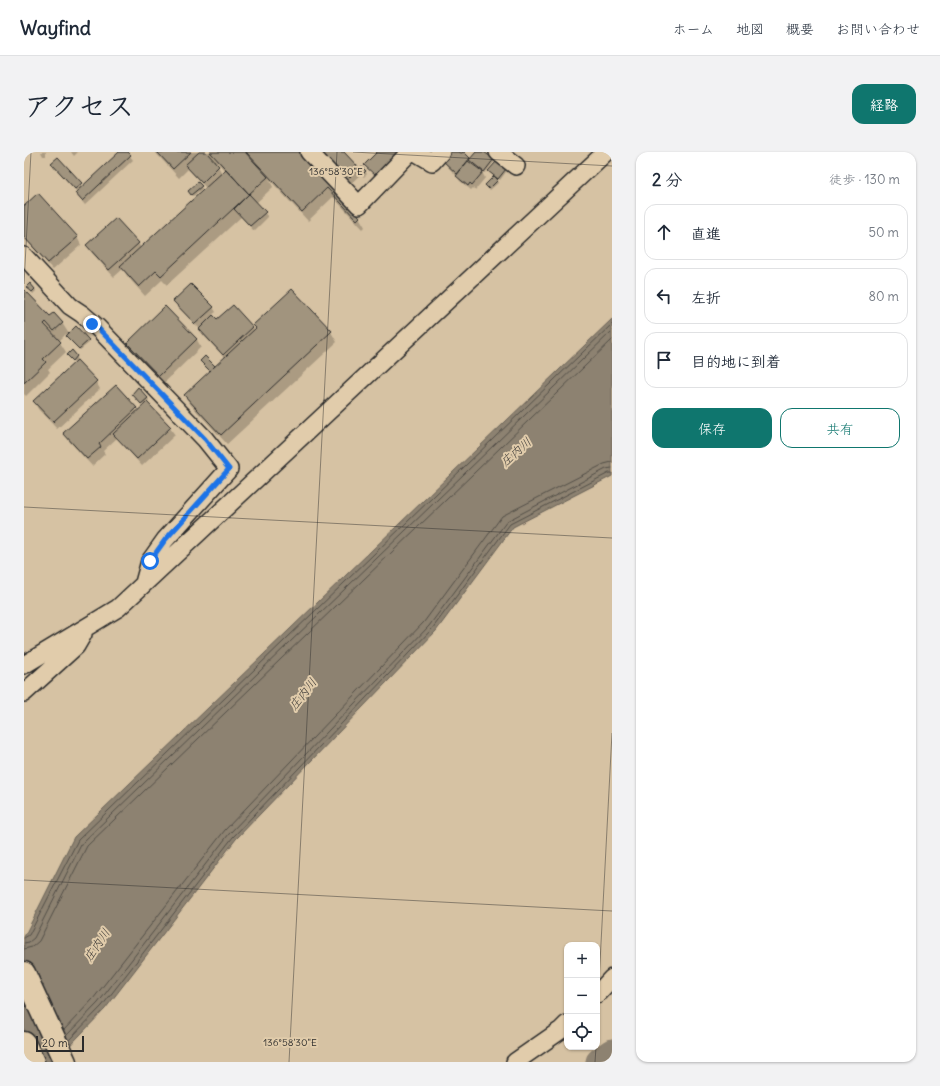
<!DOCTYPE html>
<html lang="ja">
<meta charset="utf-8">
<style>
body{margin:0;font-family:Delius,"Klee One",sans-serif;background:#f2f2f3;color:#1f2937}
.controls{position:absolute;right:12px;bottom:12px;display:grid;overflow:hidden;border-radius:8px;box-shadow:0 1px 3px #0004}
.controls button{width:36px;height:36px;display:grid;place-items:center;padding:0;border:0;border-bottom:1px solid #e0e1e3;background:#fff;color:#1f2937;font:20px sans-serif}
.scale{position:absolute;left:12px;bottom:10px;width:48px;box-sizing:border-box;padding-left:4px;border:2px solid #2b2b2b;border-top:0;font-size:11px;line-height:14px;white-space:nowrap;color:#2b2b2b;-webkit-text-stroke:3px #e1ccab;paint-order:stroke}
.stop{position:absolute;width:12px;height:12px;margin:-9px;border:3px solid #1a73e8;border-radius:50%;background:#fff}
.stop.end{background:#1a73e8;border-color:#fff;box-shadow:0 1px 4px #0008}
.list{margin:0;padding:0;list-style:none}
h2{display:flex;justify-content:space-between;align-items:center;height:52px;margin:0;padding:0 16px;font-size:17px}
h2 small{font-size:13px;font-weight:400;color:#747a83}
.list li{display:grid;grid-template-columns:26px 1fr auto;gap:12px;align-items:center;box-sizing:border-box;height:56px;margin:0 8px 8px;padding:0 8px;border:1px solid #e0e1e3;border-radius:12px}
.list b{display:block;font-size:15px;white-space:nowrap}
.list em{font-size:13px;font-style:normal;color:#747a83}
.actions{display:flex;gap:8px;padding:12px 16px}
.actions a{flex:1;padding:9px 0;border:1px solid #0f766e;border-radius:12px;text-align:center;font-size:14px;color:#0f766e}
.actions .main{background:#0f766e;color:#fff}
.icon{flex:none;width:22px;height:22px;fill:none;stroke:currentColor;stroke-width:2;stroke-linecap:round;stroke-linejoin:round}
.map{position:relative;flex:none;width:588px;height:910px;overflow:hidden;border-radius:12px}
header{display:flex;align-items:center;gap:24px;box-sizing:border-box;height:56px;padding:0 20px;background:#fff;border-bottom:1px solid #e0e1e3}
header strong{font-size:19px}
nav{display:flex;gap:22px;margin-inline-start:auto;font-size:14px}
.intro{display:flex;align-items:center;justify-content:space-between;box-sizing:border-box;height:96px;padding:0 24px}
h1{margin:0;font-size:28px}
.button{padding:10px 18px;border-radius:12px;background:#0f766e;color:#fff;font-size:14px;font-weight:700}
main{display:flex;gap:24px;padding:0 24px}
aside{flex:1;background:#fff;border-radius:12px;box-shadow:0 1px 3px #0004}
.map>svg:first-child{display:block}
</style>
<header>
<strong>Wayfind</strong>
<nav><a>ホーム</a><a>地図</a><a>概要</a><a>お問い合わせ</a></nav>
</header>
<div class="intro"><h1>アクセス</h1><a class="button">経路</a></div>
<main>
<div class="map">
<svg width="588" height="910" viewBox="0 0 588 910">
<rect width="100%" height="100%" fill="#d6c2a3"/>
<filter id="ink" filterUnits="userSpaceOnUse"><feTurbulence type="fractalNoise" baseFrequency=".025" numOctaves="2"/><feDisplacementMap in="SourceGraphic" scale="8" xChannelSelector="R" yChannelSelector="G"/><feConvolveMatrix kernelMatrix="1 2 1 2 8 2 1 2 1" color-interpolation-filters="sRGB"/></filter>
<g filter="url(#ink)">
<path fill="#8d8271" stroke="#665f55" d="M588 167V324L489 375 412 479 212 687 81 857 30 910H0V785L50 685Z"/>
<path fill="#0003" fill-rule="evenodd" d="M17 0H22V4H19Z
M47 0H54L50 4Z
M97 0H103L109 8 61 53 55 46 52 41 53 40 31 16 28 11 34 6 59 35Z
M131 0H274L335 65 341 75 339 77 309 45 284 69 245 27 249 35 232 51 244 65 230 79 217 65 143 133 138 128 121 144 103 124 99 117 90 125 68 101 63 94 114 91 117 96 182 36 164 17 155 26ZM193 10 201 19 198 21 192 11Z
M319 0 336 19 338 16 343 22 340 25 337 22 322 36Z
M428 0H441L440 1 447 8 453 0H458L469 8 470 10 461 21 457 18 461 26 451 38 449 36 447 38 436 29 433 24 423 14 420 9ZM448 11 456 17 455 18 447 13Z
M481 18 482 20 476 28 467 21Z
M473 29 474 31 466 38 463 35Z
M177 35 178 37 169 44 166 41Z
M0 55 53 85 57 93 29 118 0 86Z
M3 135 11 137 12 139 9 142Z
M268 139 307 180 313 190 203 292 167 253 161 244 187 220 181 205 190 215 201 206 180 184 175 176 153 154 150 149 189 155 192 160 188 163 193 169 229 175 231 179Z
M0 140 26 165 38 171 45 182 64 189 65 191 56 198 42 182 35 189 42 200 24 217 26 220 2 244 0 242Z
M141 156 173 188 177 195 140 231 109 198 104 191Z
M48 200 54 207 52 208 72 230 76 237 33 277 14 257 10 249 51 211 45 205Z
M92 234 114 260 120 254 110 244 124 246 125 248 122 250 146 276 151 283 118 314 93 286 79 299 81 302 68 314 45 289 41 282Z"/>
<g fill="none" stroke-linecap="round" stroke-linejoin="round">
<path stroke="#524e47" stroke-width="1" d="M0 786 5 783 54 688 588 172
M0 791 5 790 10 786 58 691 588 179
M0 797 8 795 15 789 63 694 588 188
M40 878 69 847 201 678 400 470 478 364 580 312 588 310
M42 884 74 851 205 682 405 474 483 369 582 317 588 316
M44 889 78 854 209 685 408 477 486 372 585 321H588"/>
<path stroke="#8d8271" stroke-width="29" d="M576 910 588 901"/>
</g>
<path fill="#a1947e" stroke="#2b2b2b" d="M95 0H104L107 3 58 49 51 41Z
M133 0H167L149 17Z
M175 0H182L195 14 178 31 161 13Z
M186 0H221L244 25 225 42Z
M222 0H276L336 65 333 68 303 36 278 60Z
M293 0H320L335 16 319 32Z
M353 0H375L352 24 340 13Z
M427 0H435L437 1 440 0 446 6 433 22 419 9Z
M452 0H460L470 7 460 20 445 8Z
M34 5 58 31 51 37 27 11Z
M444 9 459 20 448 33 446 31 444 34 432 24Z
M472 10 482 17 474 27 464 19Z
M338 15 342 19 338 23 334 20Z
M202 17 225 42 137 124 132 119 115 135 96 114Z
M470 24 474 28 465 37 461 33Z
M174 30 178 34 167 43 164 39Z
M14 41 54 85 24 111 0 85V54Z
M225 42 242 60 226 74 210 57Z
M92 66 115 91 85 118 62 93Z
M6 131 11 137 8 140 2 135Z
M167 132 190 155 171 172 149 149Z
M268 137 308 179 197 283 160 243 232 176 229 173Z
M1 138 26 164 30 161 39 171 30 179 22 170 20 172 37 190 19 207 22 210 0 231V139Z
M209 153 229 175 199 203 175 177 189 163 193 167Z
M141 154 173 187 135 224 103 191Z
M52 174 65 188 55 197 42 184Z
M48 198 53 204 49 209 43 203Z
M181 204 191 214 186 219 176 209Z
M53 208 73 229 29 270 9 249Z
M92 233 113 256 75 292 77 295 63 307 39 281Z
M114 235 124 246 117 252 108 242Z
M123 250 147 275 113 307 89 282Z"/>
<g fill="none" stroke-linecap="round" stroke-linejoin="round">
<g stroke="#2b2b2b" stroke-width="20">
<path id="street" d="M285 0 335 53 386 0
M391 0 408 10 417 0
M474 0 492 14
M0 104 46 154 58 162 73 175 181 287 205 317 141 388 126 409 120 431
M0 513 94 456 582 0
M0 541 52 494 59 482
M573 842 588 826
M491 910 537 878 543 872"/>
</g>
<g stroke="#2b2b2b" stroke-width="25">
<path id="highway" d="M0 821 41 910
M0 891 9 910"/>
</g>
<use href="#street" stroke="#e1ccab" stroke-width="17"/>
<use href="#highway" stroke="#e1ccab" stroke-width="22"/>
</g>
</g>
<g fill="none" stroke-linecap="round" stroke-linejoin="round" filter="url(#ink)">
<path stroke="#1a73e8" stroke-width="5" d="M68 172 73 175 181 287 205 317 141 388 126 409"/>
</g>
<path fill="none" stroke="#2b2b2b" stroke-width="1" stroke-opacity="0.45" d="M329 0 588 14M0 132 7 0M0 355 588 386M0 728 588 759M573 868 588 581M265 910 313 0M571 910 572 895"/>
<g text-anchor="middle" stroke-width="4" stroke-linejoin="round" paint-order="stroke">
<g font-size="12" font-style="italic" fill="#3f3c39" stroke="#e1ccab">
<text transform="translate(492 300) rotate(-42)" y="4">庄内川</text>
<text transform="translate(279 542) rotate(-52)" y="4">庄内川</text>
<text transform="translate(73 793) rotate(-56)" y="4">庄内川</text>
</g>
</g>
<g font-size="10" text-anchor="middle" fill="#2b2b2b" stroke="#e1ccab" stroke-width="4" stroke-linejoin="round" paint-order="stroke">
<text x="312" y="23">136°58'30"E</text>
<text x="266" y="894">136°58'30"E</text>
</g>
</svg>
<div class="controls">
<button>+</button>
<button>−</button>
<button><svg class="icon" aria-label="locate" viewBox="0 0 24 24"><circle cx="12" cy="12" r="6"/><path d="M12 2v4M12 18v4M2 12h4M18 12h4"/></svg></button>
</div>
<div class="scale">20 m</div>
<div class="stop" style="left:126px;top:409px"></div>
<div class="stop end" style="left:68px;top:172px"></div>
</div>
<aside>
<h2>2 分<small>徒歩 · 130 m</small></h2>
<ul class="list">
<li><svg class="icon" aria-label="ahead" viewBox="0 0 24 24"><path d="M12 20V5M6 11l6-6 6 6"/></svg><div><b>直進</b></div><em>50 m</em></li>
<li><svg class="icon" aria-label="left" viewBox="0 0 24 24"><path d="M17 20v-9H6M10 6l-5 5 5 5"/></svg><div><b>左折</b></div><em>80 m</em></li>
<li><svg class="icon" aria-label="arrive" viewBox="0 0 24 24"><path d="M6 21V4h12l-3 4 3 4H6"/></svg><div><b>目的地に到着</b></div></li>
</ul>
<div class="actions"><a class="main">保存</a><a>共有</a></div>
</aside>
</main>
